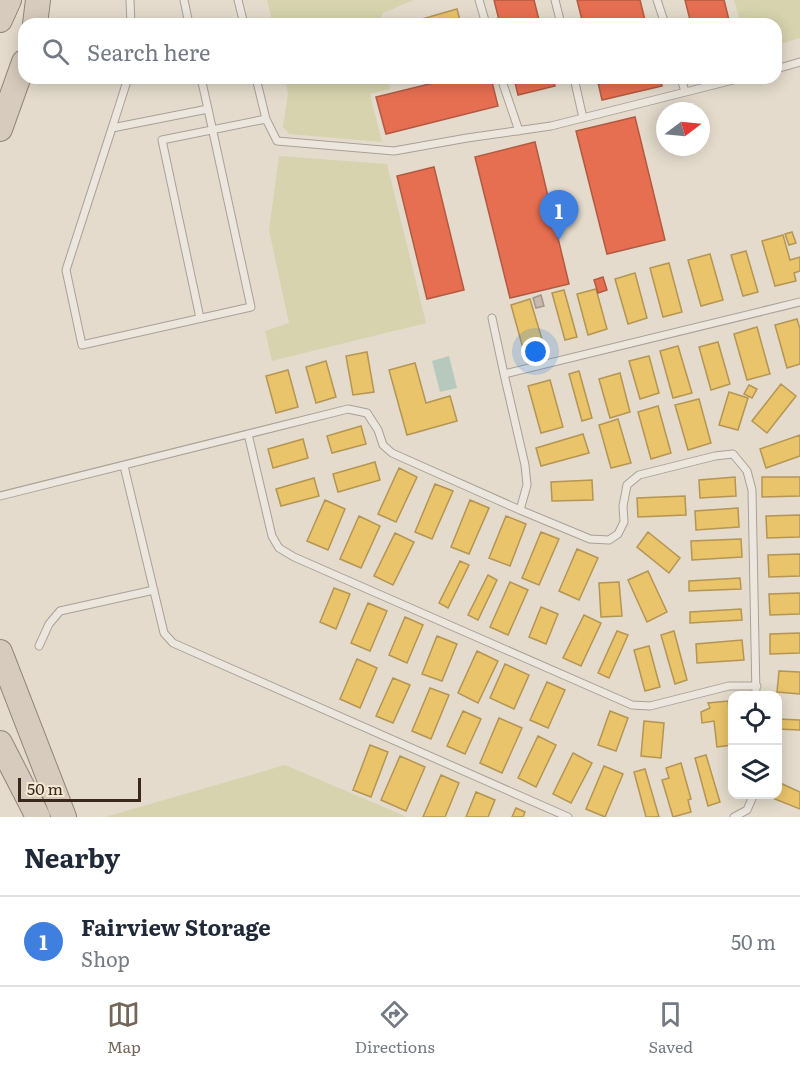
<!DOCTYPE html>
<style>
body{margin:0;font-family:Literata,serif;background:#f2f2f3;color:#1f2937}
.controls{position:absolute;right:18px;bottom:18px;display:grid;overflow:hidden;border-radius:12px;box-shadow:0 3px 15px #0003}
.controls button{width:54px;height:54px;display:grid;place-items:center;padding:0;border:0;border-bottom:2px solid #e0e1e3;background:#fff;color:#1f2937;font:30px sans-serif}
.compass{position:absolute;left:656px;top:102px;width:54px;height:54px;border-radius:50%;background:#fff;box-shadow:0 3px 15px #0003;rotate:74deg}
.scale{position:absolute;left:18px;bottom:15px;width:123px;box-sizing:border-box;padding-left:6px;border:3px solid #38281d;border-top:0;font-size:16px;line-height:21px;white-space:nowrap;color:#38281d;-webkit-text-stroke:4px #f6e9d2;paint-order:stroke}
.you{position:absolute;left:536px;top:352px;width:21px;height:21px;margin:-15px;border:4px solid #fff;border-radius:50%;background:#1a73e8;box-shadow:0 0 0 9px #1a73e833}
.badge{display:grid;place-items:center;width:39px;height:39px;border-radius:50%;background:#74675a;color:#fff;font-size:20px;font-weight:700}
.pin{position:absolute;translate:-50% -50px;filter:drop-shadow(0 2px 3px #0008)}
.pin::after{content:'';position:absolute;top:32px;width:21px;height:18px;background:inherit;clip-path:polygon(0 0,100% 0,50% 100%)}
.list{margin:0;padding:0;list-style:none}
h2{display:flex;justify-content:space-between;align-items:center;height:78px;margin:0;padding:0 24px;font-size:26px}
h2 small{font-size:20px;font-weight:400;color:#747a83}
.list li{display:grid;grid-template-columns:39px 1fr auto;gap:18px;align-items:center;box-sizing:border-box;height:90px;padding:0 24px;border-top:2px solid #e0e1e3}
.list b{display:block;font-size:22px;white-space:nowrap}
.list p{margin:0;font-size:20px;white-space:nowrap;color:#747a83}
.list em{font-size:20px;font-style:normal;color:#747a83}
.icon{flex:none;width:33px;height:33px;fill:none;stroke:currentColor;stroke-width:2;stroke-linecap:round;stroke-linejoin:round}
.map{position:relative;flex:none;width:800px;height:817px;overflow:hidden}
.search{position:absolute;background:#fff;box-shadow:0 3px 15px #0003;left:18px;right:18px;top:18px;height:66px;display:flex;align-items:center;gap:15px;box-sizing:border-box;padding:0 21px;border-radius:18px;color:#747a83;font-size:22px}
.sheet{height:168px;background:#fff}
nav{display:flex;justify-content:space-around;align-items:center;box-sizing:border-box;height:84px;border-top:2px solid #e0e1e3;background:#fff;font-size:16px;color:#747a83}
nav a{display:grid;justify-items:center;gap:3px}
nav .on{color:#74675a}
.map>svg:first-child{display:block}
</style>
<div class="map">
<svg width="800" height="817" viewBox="0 0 800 817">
<rect width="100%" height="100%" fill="#e4dbcc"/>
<path fill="#d6d3ae" d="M267 0H414L383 13 378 24H273Z
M734 0H800V38L780 44 777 34H776V24H741Z
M285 78H388L390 89 370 94 382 142 289 134 283 127 288 93Z
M279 156 387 164 426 323 272 361 265 331 289 323 269 230Z
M285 765 407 817H105Z"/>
<path fill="#b7c9bd" d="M449 356 457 388 440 392 432 361Z"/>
<path fill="#e9c46a" stroke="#b49553" stroke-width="1.5" d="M457 9 461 24H424L422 19Z
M792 232 796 243 789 245 785 234Z
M783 235 790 260 800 257V271L794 273 796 281 775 286 762 241Z
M746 251 758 292 743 296 731 255Z
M710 254 723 300 701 306 688 260Z
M669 263 682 312 663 317 650 268Z
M635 273 647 318 628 324 615 279Z
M596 289 607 329 588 335 577 294Z
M564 290 577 337 565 340 552 293Z
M530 299 544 346 524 352 511 305Z
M797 319 800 329V364L787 368 775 325Z
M757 327 770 374 747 380 734 334Z
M718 342 730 384 711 390 699 347Z
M678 346 692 393 673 398 660 351Z
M367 352 374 392 353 395 346 356Z
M649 356 659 393 640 399 629 361Z
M326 361 336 397 316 403 306 367Z
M415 363 426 403 450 396 457 421 407 435 389 370Z
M288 370 298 407 276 413 266 376Z
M579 371 592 418 582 421 569 374Z
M620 373 630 412 610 418 599 379Z
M550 380 563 427 541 433 528 386Z
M781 384 796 396 767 433 752 421Z
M749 385 757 389 752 398 744 394Z
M729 392 748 398 738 430 719 425Z
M699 399 711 443 688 450 675 405Z
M658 406 671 453 651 459 638 412Z
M618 419 631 463 611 468 599 425Z
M361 426 366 444 332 453 327 436Z
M583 434 589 453 541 466 536 448Z
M800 435V456L766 468 760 449Z
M303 439 308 458 273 468 268 449Z
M375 462 380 480 338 492 333 474Z
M399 468 417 477 396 522 378 514Z
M735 477 736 496 700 498 699 480Z
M762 477H800V496L762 497Z
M314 478 319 496 281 506 276 489Z
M592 480 593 500 552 501 551 482Z
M435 484 453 491 432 539 415 532Z
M685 496 686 515 638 517 637 498Z
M325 500 345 509 328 550 307 541Z
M470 500 489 508 469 554 451 547Z
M738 508 739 527 696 530 695 511Z
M800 515V537L767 538 766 516Z
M359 516 380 526 361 568 340 559Z
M506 516 526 524 510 566 489 558Z
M541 532 559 539 539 585 522 578Z
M648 532 680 558 669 573 637 547Z
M395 533 414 542 393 585 374 576Z
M741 539 742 557 692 560 691 541Z
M577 549 598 558 579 600 559 591Z
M800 554V576L769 577 768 555Z
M460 561 469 565 448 608 439 603Z
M648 571 667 612 647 622 628 580Z
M488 575 497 580 478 620 468 615Z
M740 578 741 589 689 591V581Z
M510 582 528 590 508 635 490 627Z
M619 582 622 616 601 617 599 583Z
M334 588 350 594 336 629 320 622Z
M800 593V614L770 615 769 594Z
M368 603 387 611 370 651 351 643Z
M541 607 558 614 546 644 529 637Z
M741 609 742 620 690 623V612Z
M584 615 601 623 581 666 563 658Z
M405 617 423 625 407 663 389 655Z
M617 631 628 635 609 678 598 673Z
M674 631 687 680 675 684 661 635Z
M800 633V653L770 654V634Z
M437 636 457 644 442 681 422 674Z
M742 640 744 660 697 663 696 644Z
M649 646 660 687 645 691 634 650Z
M477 651 498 661 478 703 458 693Z
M357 659 377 668 360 708 340 699Z
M505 664 529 675 514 709 490 698Z
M779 671 800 672V694L777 692Z
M393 678 410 685 393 723 376 716Z
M547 682 565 690 548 728 530 720Z
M430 688 449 695 431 739 412 731Z
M728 701 732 731V745L717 747 714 721 702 723 701 712 710 708 708 703Z
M463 711 481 719 465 754 447 746Z
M610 711 628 718 616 751 598 745Z
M499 718 522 728 502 773 480 763Z
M778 719 800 720V730L778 729Z
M644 721 664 723 661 758 641 756Z
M538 736 556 745 536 787 518 778Z
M370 745 388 752 371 797 353 790Z
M573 753 592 763 571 803 553 794Z
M706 755 720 802 708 806 695 758Z
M400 756 425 767 406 811 381 800Z
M681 763 691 799 688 800 691 812 673 817 662 780 669 778 666 768Z
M604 766 623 774 605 817 586 809Z
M645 769 659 817H646L634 772Z
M441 775 459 783 445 817H423Z
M778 782 800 792V809L770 797 771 794H778Z
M476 792 495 800 488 817H466Z
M516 808 525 812 523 817H512Z"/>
<path fill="#e76f51" stroke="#b25a41" stroke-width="1.5" d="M494 0H534L540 24H500Z
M577 0H640L646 24H583Z
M685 0H724L730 24H691Z
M454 78H491L498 106 386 134 376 97Z
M514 78H553L555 86 518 95Z
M597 78H660L662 86 602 100Z
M635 117 665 240 607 254 576 131Z
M535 142 569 284 510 298 475 157Z
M434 167 464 290 427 299 397 176Z
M603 277 607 290 598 293 594 280Z"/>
<path fill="#c8b9ad" stroke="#a4968b" stroke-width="1.5" d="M541 295 544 306 536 308 533 298Z"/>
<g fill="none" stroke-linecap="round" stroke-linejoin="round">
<g stroke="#a9a096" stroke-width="9">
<path id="service" d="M130 0 131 24
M184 0 189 24
M238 0 244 24
M479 0 486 24
M555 0 561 24
M657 0 665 24
M776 69 800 62
M201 78 208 109
M256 78 266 119
M501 78 519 131
M574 78 583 118
M681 78 685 92
M208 109 251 307 82 345 66 270 112 128Z
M112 128 128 78
M200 318 162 140 266 119 277 141 394 151 467 138 551 126 741 78
M492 318 504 374
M248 434 272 536 279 548 294 557 632 705 650 706 729 686H757
M124 466 164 633 173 643 568 817
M0 496 348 409 367 413 378 430 383 445 392 453 520 510
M39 646 49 624 60 611 154 590
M756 696 752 490 747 471 733 454 715 456 639 475 627 485 623 506 624 522 618 534 609 540 590 539 520 510 527 485 525 465 504 374 800 302
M734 817 747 810 754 794"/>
</g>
<g stroke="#8f867c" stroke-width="26">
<path id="motorway" d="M0 20 9 0
M35 24 38 0
M0 129 24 62
M0 652 64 817
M0 743 38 817"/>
</g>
<use href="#service" stroke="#ece7de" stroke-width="7"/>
<use href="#motorway" stroke="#d7cbbd" stroke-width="24"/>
</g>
</svg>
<div class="controls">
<button><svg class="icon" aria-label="locate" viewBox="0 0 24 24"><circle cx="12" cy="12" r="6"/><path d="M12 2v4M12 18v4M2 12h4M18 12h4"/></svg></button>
<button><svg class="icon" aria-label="layers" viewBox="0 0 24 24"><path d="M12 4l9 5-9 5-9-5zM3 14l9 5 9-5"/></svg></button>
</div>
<svg class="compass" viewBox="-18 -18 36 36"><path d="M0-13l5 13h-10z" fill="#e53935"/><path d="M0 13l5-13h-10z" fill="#747a83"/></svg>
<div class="scale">50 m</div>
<div class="you"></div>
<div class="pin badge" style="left:559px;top:240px;background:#3f7fe0">1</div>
<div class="search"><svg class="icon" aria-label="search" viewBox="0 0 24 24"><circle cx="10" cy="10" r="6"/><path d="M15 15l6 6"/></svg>Search here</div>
</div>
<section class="sheet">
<h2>Nearby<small></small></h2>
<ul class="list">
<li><span class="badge" style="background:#3f7fe0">1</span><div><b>Fairview Storage</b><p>Shop</p></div><em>50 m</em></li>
</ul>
</section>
<nav>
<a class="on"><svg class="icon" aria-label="map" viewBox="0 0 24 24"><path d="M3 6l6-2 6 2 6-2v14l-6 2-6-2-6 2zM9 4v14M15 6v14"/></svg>Map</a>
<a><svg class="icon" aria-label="directions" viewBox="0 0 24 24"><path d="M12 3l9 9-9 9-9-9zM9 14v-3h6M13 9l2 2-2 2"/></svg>Directions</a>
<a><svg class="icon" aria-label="saved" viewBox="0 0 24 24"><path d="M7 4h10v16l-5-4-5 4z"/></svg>Saved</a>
</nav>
